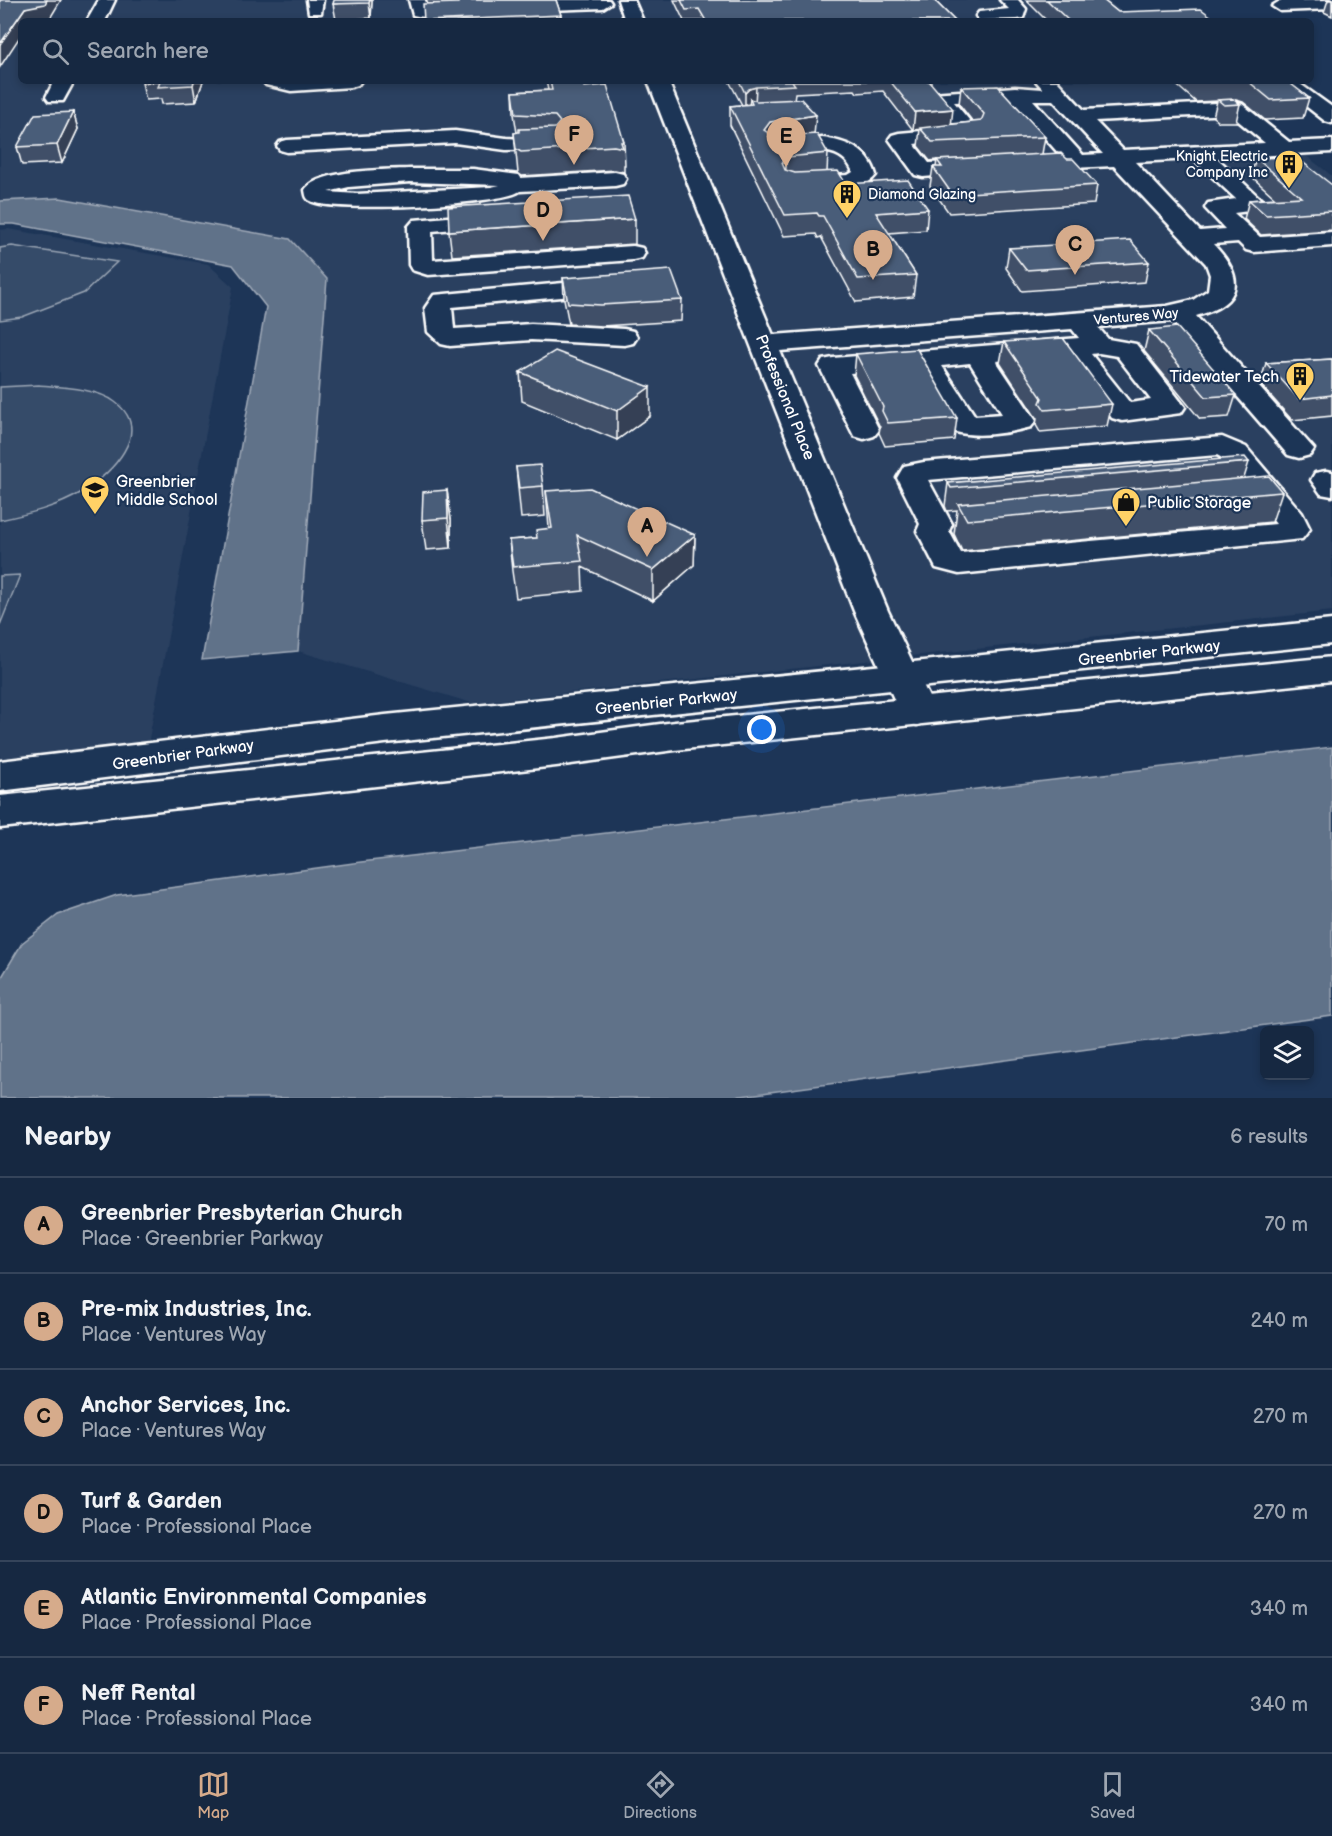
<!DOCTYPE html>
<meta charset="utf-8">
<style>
body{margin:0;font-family:"Balsamiq Sans",sans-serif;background:#23344c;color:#f1f3f6}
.controls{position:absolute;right:18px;bottom:18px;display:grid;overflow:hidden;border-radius:9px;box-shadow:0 3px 9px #0003}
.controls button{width:54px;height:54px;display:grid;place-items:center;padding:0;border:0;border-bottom:2px solid #35445a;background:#162841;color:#f1f3f6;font:30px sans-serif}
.you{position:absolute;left:762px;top:730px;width:21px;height:21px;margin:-15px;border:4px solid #fff;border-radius:50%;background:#1a73e8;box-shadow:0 0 0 9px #1a73e833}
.badge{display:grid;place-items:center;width:39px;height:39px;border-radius:50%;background:#d6ab8b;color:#111;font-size:20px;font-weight:700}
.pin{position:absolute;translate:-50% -50px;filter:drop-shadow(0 2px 3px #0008)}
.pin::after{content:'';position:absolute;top:32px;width:21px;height:18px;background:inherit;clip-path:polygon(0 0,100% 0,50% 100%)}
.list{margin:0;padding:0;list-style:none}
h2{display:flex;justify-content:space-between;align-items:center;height:78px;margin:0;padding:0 24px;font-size:26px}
h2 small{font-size:20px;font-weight:400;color:#9ea6b1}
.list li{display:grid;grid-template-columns:39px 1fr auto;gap:18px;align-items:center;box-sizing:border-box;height:96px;padding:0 24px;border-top:2px solid #35445a}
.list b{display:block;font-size:22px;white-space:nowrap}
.list p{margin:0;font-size:20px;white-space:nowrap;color:#9ea6b1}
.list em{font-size:20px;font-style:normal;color:#9ea6b1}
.icon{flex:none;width:33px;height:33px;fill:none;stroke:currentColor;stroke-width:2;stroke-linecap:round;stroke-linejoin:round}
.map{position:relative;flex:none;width:1332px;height:1098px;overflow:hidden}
.search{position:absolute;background:#162841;box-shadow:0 3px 9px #0003;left:18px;right:18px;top:18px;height:66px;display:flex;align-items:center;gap:15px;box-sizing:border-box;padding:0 21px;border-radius:9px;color:#9ea6b1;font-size:22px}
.sheet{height:654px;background:#162841}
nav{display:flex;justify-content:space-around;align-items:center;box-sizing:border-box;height:84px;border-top:2px solid #35445a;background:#162841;font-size:16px;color:#9ea6b1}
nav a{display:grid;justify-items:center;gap:3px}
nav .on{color:#d6ab8b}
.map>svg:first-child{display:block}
</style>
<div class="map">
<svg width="1332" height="1098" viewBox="0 0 1332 1098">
<rect width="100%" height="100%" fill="#1d3557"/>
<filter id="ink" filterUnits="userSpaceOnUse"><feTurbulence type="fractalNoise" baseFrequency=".0167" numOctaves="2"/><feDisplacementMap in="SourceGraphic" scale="12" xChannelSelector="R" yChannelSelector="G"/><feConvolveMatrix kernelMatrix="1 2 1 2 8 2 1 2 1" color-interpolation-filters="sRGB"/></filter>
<g filter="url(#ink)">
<path fill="#2a4161" d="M0 0H1107L1134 21H21V81H1211L1332 176V611L472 703 298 651 327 279 290 239 60 198 0 201Z
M8 229 208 264 233 287 148 744 0 759V230Z"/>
<path fill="#364b69" stroke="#9aa5b4" stroke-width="1.5" d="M12 246 117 262 84 293 22 317 0 320V248Z
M39 385C60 387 97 388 115 402 155 432 110 474 82 492 58 507 28 514 0 520V387Z
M20 575 0 625V576Z"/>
<path fill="#617289" stroke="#a0aab8" stroke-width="1.5" d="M60 198 290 239 327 279 298 651 202 660 266 307 233 265 14 224H0V201Z
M1332 747V1016L726 1098H0V980L22 943 58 915 117 895 361 862Z"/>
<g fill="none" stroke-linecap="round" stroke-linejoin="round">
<g stroke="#fff" stroke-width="5">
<path id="minor" d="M99 0H115L105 21H87Z
M307 0H323L321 13H309Z
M409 0H425L427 6 459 8 461 12 459 16C446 19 426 18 413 15Z
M501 0H609L611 3 603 8 521 11 506 8Z
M618 0H634L643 21H625Z
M1000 0H1018L1026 9 1023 18 1017 19 979 20 976 16 979 12 1009 9Z
M1332 0V9L1280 11 1272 6 1280 1Z
M54 81H74L63 101H49L46 97Z
M263 81H361L358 85 351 87 291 91 266 85Z
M648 81H668L773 335 1167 306 1193 300 1208 290 1210 275 1206 264 1114 166 1031 170 1023 169 1020 164 1023 159 1061 156 1012 101 954 102 980 133 977 137 914 144 929 163 976 161 984 162 987 167 984 172 923 177 915 175 889 139 892 135 899 133 955 128 929 97 932 93 1015 87 1043 89 1036 81H1057L1084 110 1235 102 1242 104 1289 142 1332 140V152L1217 158 1266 204 1263 209 1234 213 1260 237 1332 232V246L1254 252 1246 250 1238 242 1213 244C1245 277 1244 303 1196 316L1314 449 1310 455 1299 458 1288 455 1172 321 1098 327 1108 339 1136 344 1185 407 1181 413 1122 421 1112 418 1065 356 996 361 1036 421 1031 427C1009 433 978 438 956 432L916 368 850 373 879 430 874 436 864 439 854 436 819 366 823 360 833 358 1079 338 1072 329 780 351 888 611 936 712 930 721 917 725 904 721 854 611ZM1033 100H1053L1103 154 1083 155ZM1230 114 1265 143 1123 150 1095 121ZM1193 159 1236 199 1208 203 1205 208 1225 229 1200 231 1135 162ZM1099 353 1117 356 1151 400 1130 403 1091 354ZM970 363 1002 414 975 416 942 366Z
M1274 81H1296L1332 107V123L1325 121Z
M455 131 506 138 556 141 559 145 556 149 506 150 455 143 287 152 280 150 277 146 280 142 287 140Z
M822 138C846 141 869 149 876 175 862 195 820 189 799 191L791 189 788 184 791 179 848 175 853 172C841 142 804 152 778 154L771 152 767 148 771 144Z
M410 169H473L519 175 521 178 615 172 623 174 626 179 623 184 615 186 520 191C501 205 332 213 311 201 306 199 306 195 305 190 319 169 386 170 410 169ZM410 182 500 185 491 187 357 194 328 192 349 187Z
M492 213 500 215 504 220 500 225 432 231 433 260 633 246 642 248 645 253 642 258 633 260 428 275 412 270 409 265 408 227 414 220Z
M607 279 616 282 620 287 616 292 452 307 454 329 531 324 624 329 633 331 637 337 633 343 624 345 531 340 450 346 441 344 428 332 425 308 434 295Z
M1222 437 1246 447 1302 513 1310 529 1302 539 959 574 936 568 917 531 920 524 897 478 904 466 924 462ZM1217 455 1224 459 1276 524 961 553 949 531 952 524 928 480Z
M1326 471 1332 472V496L1321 494 1311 480 1315 473Z"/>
</g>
<g stroke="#fff" stroke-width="5">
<path id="major" d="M1332 620V644L385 743 0 791V761L385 715Z
M1332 657V681L675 750 556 766 0 828V796L556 738 675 722Z"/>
</g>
<use href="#minor" fill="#1d3557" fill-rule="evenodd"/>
<use href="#major" fill="#1d3557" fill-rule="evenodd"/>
</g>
<path fill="#405068" stroke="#fff" stroke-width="1.5" d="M372 0 371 18 336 20 333 4Z
M426 0H556L561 15V21H424L428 4Z
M674 0H934L955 21H684Z
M1026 0H1103L1118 12 1217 21H1047Z
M1328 0H1332V16L1324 12Z
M143 81H203L196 102 162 104 161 99 146 100 142 83Z
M546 81H583L584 87 624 142 625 165H624V172L615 170 522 176 518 173 514 133H517L514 114 513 92 548 90Z
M729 81H931V83L951 124 973 122 959 104 961 87 1045 137 1042 154 1067 159 1097 185 1094 204 949 213 930 186 933 167H936L937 160 930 161 918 146 920 129 913 130 883 91 857 93 855 90 795 93 794 100 814 134 828 153 827 172 846 184 928 209 926 230 889 233 916 275 913 297 856 302 821 237 818 238 816 234 784 236 730 125V106L742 105Z
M1172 81H1287L1309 98 1303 118 1265 120 1243 102 1236 100H1235L1240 104 1236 122H1219L1213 117 1217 101 1196 102Z
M73 112 78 129 62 163 22 165 17 147Z
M1256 158 1332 185V230L1261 235 1244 219 1249 200 1275 198 1251 176Z
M635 219V244L452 256 449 231Z
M1009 248 1149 262 1145 282 1022 291 1006 268Z
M563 278 682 300 681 321 602 326 569 324 564 299Z
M1149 330 1236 395 1229 417 1200 419 1144 351Z
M1004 342 1112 404 1107 426 1040 432 1036 425 1037 419 1000 363Z
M856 354 957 418 954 440 885 446 879 433 880 427 854 375Z
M1332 359V416L1292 420 1260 384 1266 363Z
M520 372 650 416 617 440 522 401Z
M1249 462 1244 478 1282 492 1272 522 962 551 954 534 957 510 947 511 945 506 948 483Z
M516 467 543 486 545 516 521 518Z
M447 490 451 520V548L426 550 422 520Z
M546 491 695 535 694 565 653 601 582 567 583 591 516 598 512 571 509 540 537 538 549 528Z"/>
<path fill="#344155" stroke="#fff" stroke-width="1.5" d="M47 0H61L49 20 42 21H21V35L0 67V44L25 8Z
M370 0H372L371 18 369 3Z
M194 81H203L196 102 193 85Z
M756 87 755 104 750 99 749 106 745 110V93L749 89Z
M953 109 951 126 913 130 915 112Z
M73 112 78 129 62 163 57 145Z
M816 115 814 135 769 142 764 130 770 122Z
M787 157 785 177 782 163Z
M650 387V416L617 440V411Z
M447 490 451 520V548L448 518Z
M695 535 694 565 653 601V570Z"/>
<path fill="#4a5d79" stroke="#fff" stroke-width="1.5" d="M0 0H47L45 4 25 8 0 44Z
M334 0H370L369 3 333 4Z
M459 0H556L561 15 424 21 423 4 458 3Z
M681 0H934L955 21H706L699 9 686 10Z
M1047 0H1103L1118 12 1201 9 1217 21H1069Z
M143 81H194L193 85 158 87 160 82 142 83Z
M550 81H583L584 87 607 85 624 142H621L623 148 614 146 521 152 516 149 514 133 519 132V129L555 128 560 122 555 116 516 114 513 92 552 90Z
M739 81H792L795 85 756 87 749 89 745 93Z
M890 81H929L953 109 915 112Z
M1245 81H1287L1309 98 1271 100 1249 82Z
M998 86 1045 137 932 142 920 128 981 121 984 114 961 87Z
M750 99 757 101 801 99 816 115 770 122 764 130 770 134 780 136 817 134 828 153 787 157 782 163 785 170 795 173 838 171 846 184 908 180 928 209 876 213 916 275 858 279 823 216H819L817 213 785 215 730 106 752 104Z
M1234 99 1240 104 1224 105 1218 100Z
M73 112 57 145 17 147 35 114Z
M1061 153 1067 159H1073L1097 185 952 194 933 167H942L937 160Z
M1296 157 1332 185V211L1266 215 1249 200 1301 197 1256 158Z
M628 196 635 219 449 231 448 207Z
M1130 240 1149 262 1026 270 1009 248Z
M671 270 682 300 601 305 568 303 563 278Z
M1177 327 1236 395 1206 397 1149 330Z
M1063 338 1112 404 1045 410 1040 403 1042 398 1004 342Z
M917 349 957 418 888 423 882 411 883 407 856 354Z
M555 351 650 387 617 411 520 372Z
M1332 359V395L1299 399 1266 363Z
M1245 457 1249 462 951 488 948 483Z
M540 465 543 486 519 488 516 467Z
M1269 476 1282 492 967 520 958 504Z
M590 488 695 535 653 570 577 535 582 561 513 567 509 540 537 538 536 530 552 528 546 491Z
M447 490 448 518 422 520 423 492Z"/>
</g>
<defs>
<g id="building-pin" transform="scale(1.5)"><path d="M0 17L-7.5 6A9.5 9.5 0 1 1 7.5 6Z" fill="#ffd166" stroke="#1d3557"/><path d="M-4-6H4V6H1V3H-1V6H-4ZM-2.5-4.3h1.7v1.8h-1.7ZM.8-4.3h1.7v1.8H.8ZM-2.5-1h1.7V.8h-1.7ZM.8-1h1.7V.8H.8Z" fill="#111"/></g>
<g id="school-pin" transform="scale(1.5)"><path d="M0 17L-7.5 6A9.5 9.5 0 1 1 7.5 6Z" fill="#ffd166" stroke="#1d3557"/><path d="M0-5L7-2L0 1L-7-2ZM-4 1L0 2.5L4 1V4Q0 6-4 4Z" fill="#111"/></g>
<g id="shop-pin" transform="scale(1.5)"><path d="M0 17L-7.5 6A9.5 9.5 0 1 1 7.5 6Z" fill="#ffd166" stroke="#1d3557"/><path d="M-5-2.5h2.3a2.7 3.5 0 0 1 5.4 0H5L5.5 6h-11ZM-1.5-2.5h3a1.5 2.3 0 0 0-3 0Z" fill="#111"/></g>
</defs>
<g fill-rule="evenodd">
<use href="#building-pin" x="1289" y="164"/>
<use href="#building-pin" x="847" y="194"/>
<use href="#building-pin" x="1300" y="376"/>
<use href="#school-pin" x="95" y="490"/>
<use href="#shop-pin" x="1126" y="502"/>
</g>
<g text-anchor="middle" stroke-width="4.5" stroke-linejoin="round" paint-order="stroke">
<g font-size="14" fill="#fff" stroke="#1d3557" text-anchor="end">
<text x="1268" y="161">Knight Electric<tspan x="1268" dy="16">Company Inc</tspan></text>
<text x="868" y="199" text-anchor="start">Diamond Glazing</text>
</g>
<g font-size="14" fill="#fff" stroke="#1d3557">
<text transform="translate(1136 316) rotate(-5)" y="5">Ventures Way</text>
</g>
<g font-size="16" fill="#fff" stroke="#1d3557" text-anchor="start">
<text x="1279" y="382" text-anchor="end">Tidewater Tech</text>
<text x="116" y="487">Greenbrier<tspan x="116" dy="18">Middle School</tspan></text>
<text x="1147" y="508">Public Storage</text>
</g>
<g font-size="16" fill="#fff" stroke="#1d3557">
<text transform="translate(786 397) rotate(68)" y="6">Professional Place</text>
<text transform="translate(1149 652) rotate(-6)" y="6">Greenbrier Parkway</text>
<text transform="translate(666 701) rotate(-6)" y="6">Greenbrier Parkway</text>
<text transform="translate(183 754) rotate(-8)" y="6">Greenbrier Parkway</text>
</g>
</g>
</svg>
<div class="controls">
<button><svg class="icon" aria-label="layers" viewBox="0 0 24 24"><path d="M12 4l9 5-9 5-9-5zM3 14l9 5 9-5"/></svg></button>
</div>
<div class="you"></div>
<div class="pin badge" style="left:647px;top:557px">A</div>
<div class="pin badge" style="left:873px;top:280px">B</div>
<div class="pin badge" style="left:1075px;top:275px">C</div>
<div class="pin badge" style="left:543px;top:241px">D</div>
<div class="pin badge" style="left:786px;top:167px">E</div>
<div class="pin badge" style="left:574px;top:165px">F</div>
<div class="search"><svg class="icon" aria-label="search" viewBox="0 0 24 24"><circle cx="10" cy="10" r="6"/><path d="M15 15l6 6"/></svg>Search here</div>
</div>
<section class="sheet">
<h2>Nearby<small>6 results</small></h2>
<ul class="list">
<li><span class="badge">A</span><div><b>Greenbrier Presbyterian Church</b><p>Place · Greenbrier Parkway</p></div><em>70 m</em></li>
<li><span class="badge">B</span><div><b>Pre-mix Industries, Inc.</b><p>Place · Ventures Way</p></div><em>240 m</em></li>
<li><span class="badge">C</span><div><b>Anchor Services, Inc.</b><p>Place · Ventures Way</p></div><em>270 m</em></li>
<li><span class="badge">D</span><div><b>Turf &amp; Garden</b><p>Place · Professional Place</p></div><em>270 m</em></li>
<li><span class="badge">E</span><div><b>Atlantic Environmental Companies</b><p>Place · Professional Place</p></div><em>340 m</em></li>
<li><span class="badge">F</span><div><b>Neff Rental</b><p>Place · Professional Place</p></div><em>340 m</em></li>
</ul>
</section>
<nav>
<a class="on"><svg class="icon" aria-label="map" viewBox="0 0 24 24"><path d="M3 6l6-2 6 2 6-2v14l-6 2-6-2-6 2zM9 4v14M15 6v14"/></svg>Map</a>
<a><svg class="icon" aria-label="directions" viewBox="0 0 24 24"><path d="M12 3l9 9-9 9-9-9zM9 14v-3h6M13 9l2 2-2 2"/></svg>Directions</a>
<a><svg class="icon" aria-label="saved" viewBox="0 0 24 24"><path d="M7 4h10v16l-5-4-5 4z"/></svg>Saved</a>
</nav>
